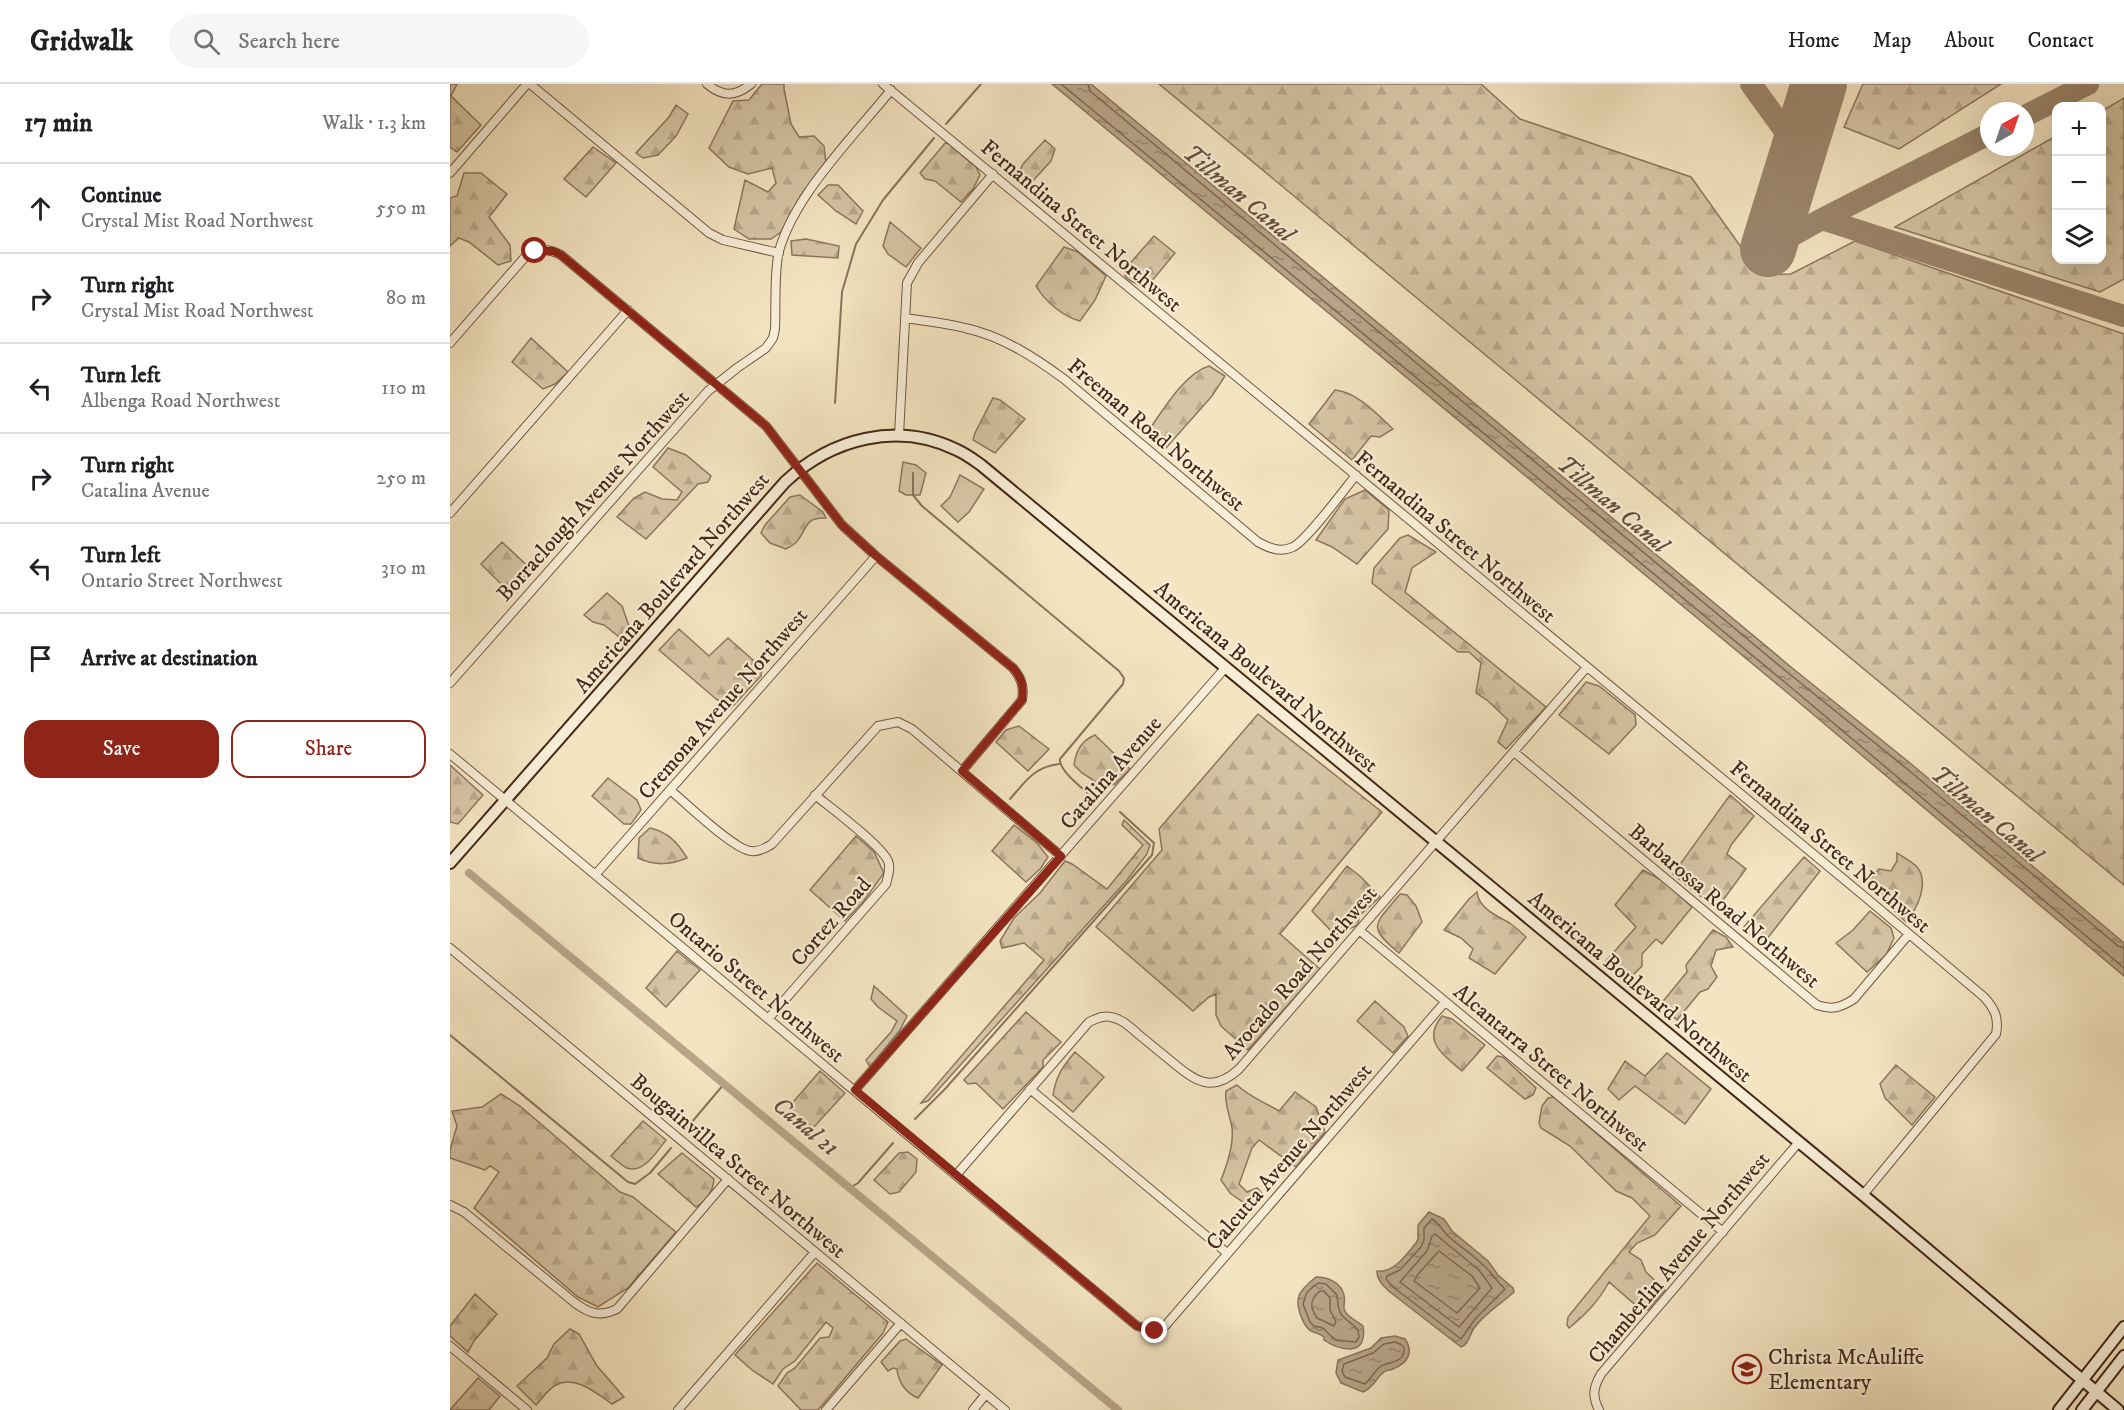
<!DOCTYPE html>
<meta charset="utf-8">
<style>
body{margin:0;font-family:"IM FELL DW Pica",serif;background:#f6f6f6;color:#202124}
.controls{position:absolute;right:18px;top:18px;display:grid;overflow:hidden;border-radius:12px;box-shadow:0 6px 24px #0002}
.controls button{width:54px;height:54px;display:grid;place-items:center;padding:0;border:0;border-bottom:2px solid #e0e0e0;background:#fff;color:#202124;font:30px sans-serif}
.compass{position:absolute;left:1530px;top:18px;width:54px;height:54px;border-radius:50%;background:#fff;box-shadow:0 6px 24px #0002;rotate:40deg}
.stop{position:absolute;width:18px;height:18px;margin:-14px;border:4px solid #8f2418;border-radius:50%;background:#fff}
.stop.end{background:#8f2418;border-color:#fff;box-shadow:0 2px 6px #0008}
.list{margin:0;padding:0;list-style:none}
h2{display:flex;justify-content:space-between;align-items:center;height:78px;margin:0;padding:0 24px;font-size:26px}
h2 small{font-size:20px;font-weight:400;color:#757577}
.list li{display:grid;grid-template-columns:39px 1fr auto;gap:18px;align-items:center;box-sizing:border-box;height:90px;padding:0 24px;border-top:2px solid #e0e0e0}
.list b{display:block;font-size:22px;white-space:nowrap}
.list p{margin:0;font-size:20px;white-space:nowrap;color:#757577}
.list em{font-size:20px;font-style:normal;color:#757577}
.actions{display:flex;gap:12px;padding:18px 24px}
.actions a{flex:1;padding:14px 0;border:2px solid #8f2418;border-radius:18px;text-align:center;font-size:21px;color:#8f2418}
.actions .main{background:#8f2418;color:#fff}
.icon{flex:none;width:33px;height:33px;fill:none;stroke:currentColor;stroke-width:2;stroke-linecap:round;stroke-linejoin:round}
.map{position:relative;flex:none;width:1674px;height:1326px;overflow:hidden}
header{display:flex;align-items:center;gap:36px;box-sizing:border-box;height:84px;padding:0 30px;background:#fff;border-bottom:2px solid #e0e0e0}
header strong{font-size:28px}
nav{display:flex;gap:33px;margin-inline-start:auto;font-size:21px}
.search{width:420px;height:54px;background:#f6f6f6;display:flex;align-items:center;gap:15px;box-sizing:border-box;padding:0 21px;border-radius:33px;color:#757577;font-size:22px}
main{display:flex}
aside{flex:1;background:#fff}
.map>svg:first-child{display:block}
</style>
<header>
<strong>Gridwalk</strong>
<div class="search"><svg class="icon" aria-label="search" viewBox="0 0 24 24"><circle cx="10" cy="10" r="6"/><path d="M15 15l6 6"/></svg>Search here</div>
<nav><a>Home</a><a>Map</a><a>About</a><a>Contact</a></nav>
</header>
<main>
<aside>
<h2>17 min<small>Walk · 1.3 km</small></h2>
<ul class="list">
<li><svg class="icon" aria-label="ahead" viewBox="0 0 24 24"><path d="M12 20V5M6 11l6-6 6 6"/></svg><div><b>Continue</b><p>Crystal Mist Road Northwest</p></div><em>550 m</em></li>
<li><svg class="icon" aria-label="right" viewBox="0 0 24 24"><path d="M7 20v-9h11M14 6l5 5-5 5"/></svg><div><b>Turn right</b><p>Crystal Mist Road Northwest</p></div><em>80 m</em></li>
<li><svg class="icon" aria-label="left" viewBox="0 0 24 24"><path d="M17 20v-9H6M10 6l-5 5 5 5"/></svg><div><b>Turn left</b><p>Albenga Road Northwest</p></div><em>110 m</em></li>
<li><svg class="icon" aria-label="right" viewBox="0 0 24 24"><path d="M7 20v-9h11M14 6l5 5-5 5"/></svg><div><b>Turn right</b><p>Catalina Avenue</p></div><em>250 m</em></li>
<li><svg class="icon" aria-label="left" viewBox="0 0 24 24"><path d="M17 20v-9H6M10 6l-5 5 5 5"/></svg><div><b>Turn left</b><p>Ontario Street Northwest</p></div><em>310 m</em></li>
<li><svg class="icon" aria-label="arrive" viewBox="0 0 24 24"><path d="M6 21V4h12l-3 4 3 4H6"/></svg><div><b>Arrive at destination</b></div></li>
</ul>
<div class="actions"><a class="main">Save</a><a>Share</a></div>
</aside>
<div class="map">
<svg width="1674" height="1326" viewBox="0 0 1674 1326">
<defs>
<pattern id="forest-firs" width="22" height="20" patternUnits="userSpaceOnUse" patternTransform="scale(1.5)"><rect width="22" height="20" fill="#d6c5a5"/><path d="M5 1l3.5 6h-7zM16 11l3.5 6h-7z" fill="#b9a98d"/></pattern>
<pattern id="water-ripples" width="26" height="14" patternUnits="userSpaceOnUse" patternTransform="scale(1.5)"><rect width="26" height="14" fill="#b8a588"/><path d="M2 4q2-2 4 0t4 0M15 11q2-2 4 0t4 0" fill="none" stroke="#97866e"/></pattern>
</defs>
<rect width="100%" height="100%" fill="#f4e5c2"/>
<filter id="stains"><feTurbulence type="fractalNoise" baseFrequency=".00333" numOctaves="4"/><feColorMatrix values="0 0 0 0 .2 0 0 0 0 .09 0 0 0 0 .02 0 0 0 .5 -.17"/></filter>
<radialGradient id="worn" r=".72"><stop offset=".6" stop-color="#630" stop-opacity="0"/><stop offset="1" stop-color="#630" stop-opacity=".3"/></radialGradient>
<path fill="#d6c5a5" stroke="#8d765e" stroke-width="1.5" d="M440 138 471 164 456 183 438 170 433 162Z
M453 378 466 381 476 389 470 411H456L449 407Z
M510 391 534 405 519 428 508 438 491 422 500 413Z"/>
<path fill="url(#forest-firs)" stroke="#8d765e" stroke-width="1.5" d="M0 0H7L1 12 31 41 7 68 0 63Z
M312 0H334V5L341 40 349 53 364 52 374 62 376 79 351 111 331 148 321 155H299L284 145 295 96 318 108 326 99 322 84 298 90 279 83 259 64 283 17 299 16Z
M709 0H1031L1070 35 1241 93 1311 191 1341 190 1405 157 1674 250V801Z
M1413 0H1551L1449 65 1394 43Z
M1674 14V195L1650 208 1445 143 1606 52V176H1652V27Z
M226 21 238 30 226 52 208 71 193 74 186 69 219 33Z
M595 56 605 65 601 77 579 101 567 93 573 80Z
M496 58 526 83 530 91 523 105 511 118 485 97 475 95 470 89Z
M143 63 166 79 136 113 114 95Z
M14 89H31L57 110 39 133 60 161 61 177 48 181 19 158 9 154 0 162V114L7 112Z
M378 101H388L413 127 406 140 386 127 368 111Z
M704 152 725 169 701 198 692 203 679 196 675 192 676 184Z
M356 155 389 162 388 174 342 171 341 157Z
M614 163 628 168 656 192 645 216 630 237C613 233 594 216 586 202Z
M81 254 118 288 105 300 93 305 62 278Z
M759 282 775 292 762 312 716 364 699 346C713 326 735 289 759 282Z
M885 306C907 308 927 330 943 345L930 353 921 352 902 376 859 340Z
M543 314 550 316 575 335 545 369 523 356 525 349Z
M218 364 236 371 261 392 258 398 248 400 196 455 167 433 184 414 195 408 212 415 227 416 232 408 203 383Z
M915 406 939 426 938 445 907 480 882 463 866 456 895 415Z
M350 411 373 428 376 434C355 433 358 443 348 456 346 460 341 462 336 465L320 459 311 449 315 441 340 413Z
M958 451 986 468 962 484 955 508 1096 623 1056 665 1048 658 1058 636 1037 616 1026 609 1031 579 1019 568H1008L922 499 924 484 950 454Z
M52 458 84 488 77 495 69 490 61 500 68 504 64 509 53 502 31 480Z
M157 509 172 522 181 548 173 556 154 541 143 538 134 531Z
M229 545 259 572 278 554 312 584 311 592 281 624 266 615 209 566Z
M1136 598 1149 602 1185 631 1186 641 1159 670 1109 631Z
M808 630 932 728 830 850 870 885 798 966 771 942 766 931V910L759 913 743 927 646 843 712 766 709 745Z
M569 642 599 665 578 687 546 658 556 646Z
M645 651 680 685 665 700 655 704 632 689 624 681C626 667 631 657 645 651Z
M0 681 33 711 8 740 0 738Z
M158 694 187 716 191 726 181 740H174L142 712Z
M1280 711 1304 732 1281 761 1277 770 1296 785 1273 816 1260 820 1223 790Z
M674 736 700 761 697 770 677 796 478 1017 471 1019 594 876 574 859 552 864 550 857 564 834 590 809 615 777 622 780 657 805 693 761 672 741Z
M564 741 587 759 598 773 590 785 576 798 542 767Z
M200 744C218 748 228 759 237 774 220 781 205 782 188 774L189 754Z
M406 752 424 768 434 789 413 818 395 837 360 806Z
M1447 769C1453 773 1463 778 1467 783 1480 799 1467 825 1456 838L1416 800 1429 785 1441 787 1447 777Z
M1354 773 1370 787 1313 860 1292 845Z
M897 782 911 793 930 813 909 832 908 841 885 851 862 827Z
M1193 786 1213 797 1242 823 1212 860 1206 855 1192 870V882L1178 896 1156 877 1186 843 1165 821Z
M1027 808C1029 826 1049 832 1061 840 1067 844 1071 849 1076 853L1045 890 1019 874 1023 865 1011 854 994 846 1019 815Z
M950 810 957 811 966 822 972 838 949 869C915 841 926 840 950 810Z
M1420 827 1441 844 1444 854 1436 871 1417 888 1386 859 1403 846Z
M1263 846 1276 853 1283 863 1266 866 1261 882 1267 893 1258 905 1250 908 1227 936 1210 921 1237 888 1236 881Z
M227 867 250 886 216 923 196 904Z
M424 902 457 932 450 946 420 983 416 976 441 948 447 937 428 923 421 915Z
M925 917 954 943 958 952 943 969 907 937Z
M576 928 611 958 593 976V983L553 1025 526 999 518 1000 514 996Z
M992 932 1002 935 1035 961 1012 987C994 971 971 958 992 932Z
M625 968 654 993 623 1028 603 1011C606 992 613 982 625 968Z
M1217 969 1261 1005 1235 1040 1185 1002 1169 1016 1158 1005 1175 977 1195 992Z
M1047 972 1053 973 1086 1004 1083 1011 1075 1015 1037 984Z
M1446 981 1485 1013 1462 1041 1435 1014 1430 1000Z
M370 987 395 1009 363 1044 338 1024Z
M787 1001C800 1013 814 1018 829 1027L845 1008 866 1023 875 1048 846 1083 809 1056 802 1064 789 1100 797 1108 807 1104 813 1110 806 1120 797 1121 780 1109 771 1096C777 1081 784 1061 782 1044 780 1031 774 1020 776 1007Z
M51 1010 70 1022 170 1108 183 1113 226 1148 178 1204 148 1223 128 1213 24 1124 49 1088 40 1082 35 1086 0 1074V1066L7 1042 2 1027 32 1023Z
M1104 1013 1231 1122 1205 1151 1187 1159 1179 1168 1191 1176 1196 1188 1215 1206 1198 1226 1189 1224 1159 1198C1148 1218 1136 1230 1119 1244L1117 1241 1118 1233 1200 1132 1182 1114 1166 1107 1120 1062 1091 1044 1089 1039 1092 1022 1098 1014Z
M193 1037 216 1056C207 1067 194 1090 177 1084 172 1082 166 1076 161 1072Z
M458 1068 467 1075 466 1088 449 1108 440 1110 424 1096 449 1069Z
M232 1069 264 1095C263 1107 256 1117 246 1123L208 1090Z
M367 1179 438 1238 433 1249 368 1326H351L328 1302 337 1289 345 1284 370 1254 379 1253 383 1244 376 1238 345 1277 333 1285 323 1300 302 1286 285 1271Z
M25 1210 47 1230 24 1257 18 1268 0 1252V1242Z
M120 1245 129 1250 147 1282 174 1313 162 1320C146 1309 126 1291 106 1301 99 1304 92 1315 86 1321L67 1302 97 1274 104 1260Z
M456 1255 492 1281 468 1314C456 1309 448 1298 447 1285L443 1284 438 1287 431 1278 450 1257Z
M28 1294 50 1312 39 1326H0Z"/>
<path fill="url(#water-ripples)" stroke="#8a735b" stroke-width="1.5" d="M602 0H641L1341 583 1460 679 1674 859V892L1333 605Z
M979 1128 994 1135 1002 1147 1038 1177 1048 1191 1063 1204 1064 1208C1051 1220 1035 1229 1024 1244 1019 1252 1019 1260 1011 1263L940 1208C933 1202 927 1196 927 1187 944 1189 956 1171 966 1159L968 1155V1141Z
M866 1193C877 1193 891 1198 894 1211 896 1218 891 1224 897 1230 902 1235 908 1238 913 1242 918 1272 892 1268 874 1256V1253C869 1249 865 1249 861 1247 856 1244 854 1239 852 1235 843 1213 849 1207 866 1193Z
M945 1252 955 1255C964 1268 958 1279 943 1285 939 1287 938 1285 934 1288 926 1294 923 1304 913 1308L891 1299 886 1289 888 1276 921 1264 931 1254Z"/>
<g fill="none" stroke-linecap="round" stroke-linejoin="round">
<path stroke="#7e6650" stroke-width="1.5" d="M611 0 1337 600 1674 884
M638 0 640 7 711 66 1337 588 1456 684 1668 862 1674 864
M982 1135C990 1140 992 1146 998 1152 1009 1162 1022 1170 1032 1180 1041 1187 1046 1197 1055 1205L1025 1235 1011 1255 943 1203 936 1195 937 1192 950 1186 971 1163 974 1156V1144Z
M985 1150 1029 1186 1042 1204 1009 1243 950 1198 977 1167 982 1152Z
M989 1167 1022 1192 1030 1204 1007 1229 964 1197 968 1190Z
M868 1199 876 1200 887 1211C889 1237 893 1230 908 1246L909 1253 906 1258 885 1256 873 1244 864 1242 860 1238 853 1220 857 1208Z
M870 1207H874L880 1214V1226L886 1238 884 1242 867 1234C860 1223 859 1216 870 1207Z
M945 1258C950 1260 955 1261 954 1267 953 1279 938 1278 931 1282 925 1287 920 1295 915 1300L895 1293 892 1287 894 1280 923 1269 934 1260Z"/>
<path stroke="#8a735b" stroke-width="2" d="M496 40 531 0
M385 319 392 208 406 160 433 116 484 54
M463 389V411L472 422 669 587 674 594 673 600 610 675C609 688 636 707 646 716
M560 715C576 697 584 683 609 680
M0 951 178 1098 185 1100 200 1089 221 1064
M465 1035 495 1005 702 771 704 759 670 728
M236 1045 274 1000
M400 1104 408 1099 443 1059"/>
<path stroke="#b8a588" stroke-width="8" d="M19 789 668 1326"/>
<path stroke="#9c866c" stroke-width="22" d="M1301 0 1348 65
M1575 32 1638 0
M1372 135 1674 232
M1318 165 1372 135 1539 50"/>
<path stroke="#9c866c" stroke-width="56" d="M1318 165 1369 0"/>
<g stroke="#705742" stroke-width="10">
<path id="street" d="M80 0 259 149 273 156 329 169
M257 0C273 13 285 13 301 0
M433 0 1414 812 1534 913C1545 925 1549 934 1546 950L1413 1111
M0 89 77 0
M455 234C475 237 496 239 515 244 552 252 584 273 614 295L808 458C819 464 830 469 843 463 857 456 894 406 906 391
M0 259 75 173C88 165 98 164 111 171L316 342 392 441 426 472 563 584C572 595 574 603 572 616L512 687
M449 351 457 199 468 179 543 90
M0 429 178 226
M0 599 258 307 287 284 316 264 323 254 325 245C326 224 324 186 329 167 345 110 404 52 441 6
M1064 668 1367 921C1382 926 1390 924 1404 915L1459 850
M0 670 687 1242 706 1247 715 1242 995 918
M220 706C235 718 284 766 301 767 309 768 316 764 322 760L428 642 448 638 462 645 611 772
M146 790 426 472
M909 846 1273 1148
M0 864 555 1326
M318 935 436 800C438 792 441 784 438 777 431 761 381 724 365 711
M580 1005 777 1169
M405 1006 776 583
M507 1090 639 938C646 935 653 931 661 933 672 935 680 943 688 950 699 959 710 968 721 977 745 997 762 1010 789 985L1137 583
M0 1121 14 1128 125 1219C140 1230 150 1233 167 1225L278 1095
M0 1262 77 1326
M228 1326 365 1168
M376 1326 451 1239
M523 1326 536 1310
M1149 1326C1142 1312 1143 1304 1151 1290L1349 1058"/>
</g>
<g stroke="#442817" stroke-width="14">
<path id="secondary" d="M0 779 335 398C382 354 448 337 507 366 516 370 524 376 531 381L1413 1111 1668 1326
M1609 1326 1674 1243
M1632 1326 1674 1272"/>
</g>
<use href="#street" stroke="#f8eed7" stroke-width="8"/>
<use href="#secondary" stroke="#f8eed7" stroke-width="10"/>
</g>
<g fill="none" stroke-linecap="round" stroke-linejoin="round">
<path stroke="#8f2418" stroke-width="8" d="M85 167H103L111 171 316 342 392 441 426 472 563 584C572 594 574 603 572 616L512 687 611 772 405 1006 687 1242 705 1247"/>
</g>
<defs>
<g id="school-ring" transform="scale(1.5)"><circle r="9.5" fill="#f8eed7" stroke="#8f2418" stroke-width="1.5"/><path d="M0-5L7-2L0 1L-7-2ZM-4 1L0 2.5L4 1V4Q0 6-4 4Z" fill="#8f2418"/></g>
</defs>
<g fill-rule="evenodd">
<use href="#school-ring" x="1297" y="1285"/>
</g>
<g text-anchor="middle" stroke-width="4.5" stroke-linejoin="round" paint-order="stroke">
<g font-size="22" fill="#442817" stroke="#f8eed7">
<text transform="translate(632 141) rotate(40)" y="8">Fernandina Street Northwest</text>
<text transform="translate(707 350) rotate(40)" y="8">Freeman Road Northwest</text>
<text transform="translate(142 411) rotate(-48)" y="8">Borraclough Avenue Northwest</text>
<text transform="translate(1006 452) rotate(40)" y="8">Fernandina Street Northwest</text>
<text transform="translate(221 498) rotate(-49)" y="8">Americana Boulevard Northwest</text>
<text transform="translate(817 592) rotate(40)" y="8">Americana Boulevard Northwest</text>
<text transform="translate(272 619) rotate(-49)" y="8">Cremona Avenue Northwest</text>
<text transform="translate(660 688) rotate(-49)" y="8">Catalina Avenue</text>
<text transform="translate(1381 762) rotate(40)" y="8">Fernandina Street Northwest</text>
<text transform="translate(1275 821) rotate(40)" y="8">Barbarossa Road Northwest</text>
<text transform="translate(380 837) rotate(-49)" y="8">Cortez Road</text>
<text transform="translate(849 888) rotate(-49)" y="8">Avocado Road Northwest</text>
<text transform="translate(307 902) rotate(40)" y="8">Ontario Street Northwest</text>
<text transform="translate(1191 902) rotate(40)" y="8">Americana Boulevard Northwest</text>
<text transform="translate(1102 983) rotate(40)" y="8">Alcantarra Street Northwest</text>
<text transform="translate(838 1072) rotate(-49)" y="8">Calcutta Avenue Northwest</text>
<text transform="translate(289 1081) rotate(40)" y="8">Bougainvillea Street Northwest</text>
<text transform="translate(1228 1173) rotate(-50)" y="8">Chamberlin Avenue Northwest</text>
</g>
<g font-size="22" fill="#442817" stroke="#f8eed7" text-anchor="start">
<text x="1318" y="1280">Christa McAuliffe<tspan x="1318" dy="25">Elementary</tspan></text>
</g>
<g font-size="24" font-style="italic" fill="#674e39" stroke="#f8eed7">
<text transform="translate(789 109) rotate(40)" y="8">Tillman Canal</text>
<text transform="translate(1163 420) rotate(40)" y="8">Tillman Canal</text>
<text transform="translate(1537 730) rotate(40)" y="8">Tillman Canal</text>
<text transform="translate(356 1042) rotate(40)" y="8">Canal 21</text>
</g>
</g>
<rect width="100%" height="100%" filter="url(#stains)"/>
<rect width="100%" height="100%" fill="url(#worn)"/>
</svg>
<div class="controls">
<button>+</button>
<button>−</button>
<button><svg class="icon" aria-label="layers" viewBox="0 0 24 24"><path d="M12 4l9 5-9 5-9-5zM3 14l9 5 9-5"/></svg></button>
</div>
<svg class="compass" viewBox="-18 -18 36 36"><path d="M0-13l5 13h-10z" fill="#e53935"/><path d="M0 13l5-13h-10z" fill="#757577"/></svg>
<div class="stop" style="left:85px;top:167px"></div>
<div class="stop end" style="left:705px;top:1247px"></div>
</div>
</main>
